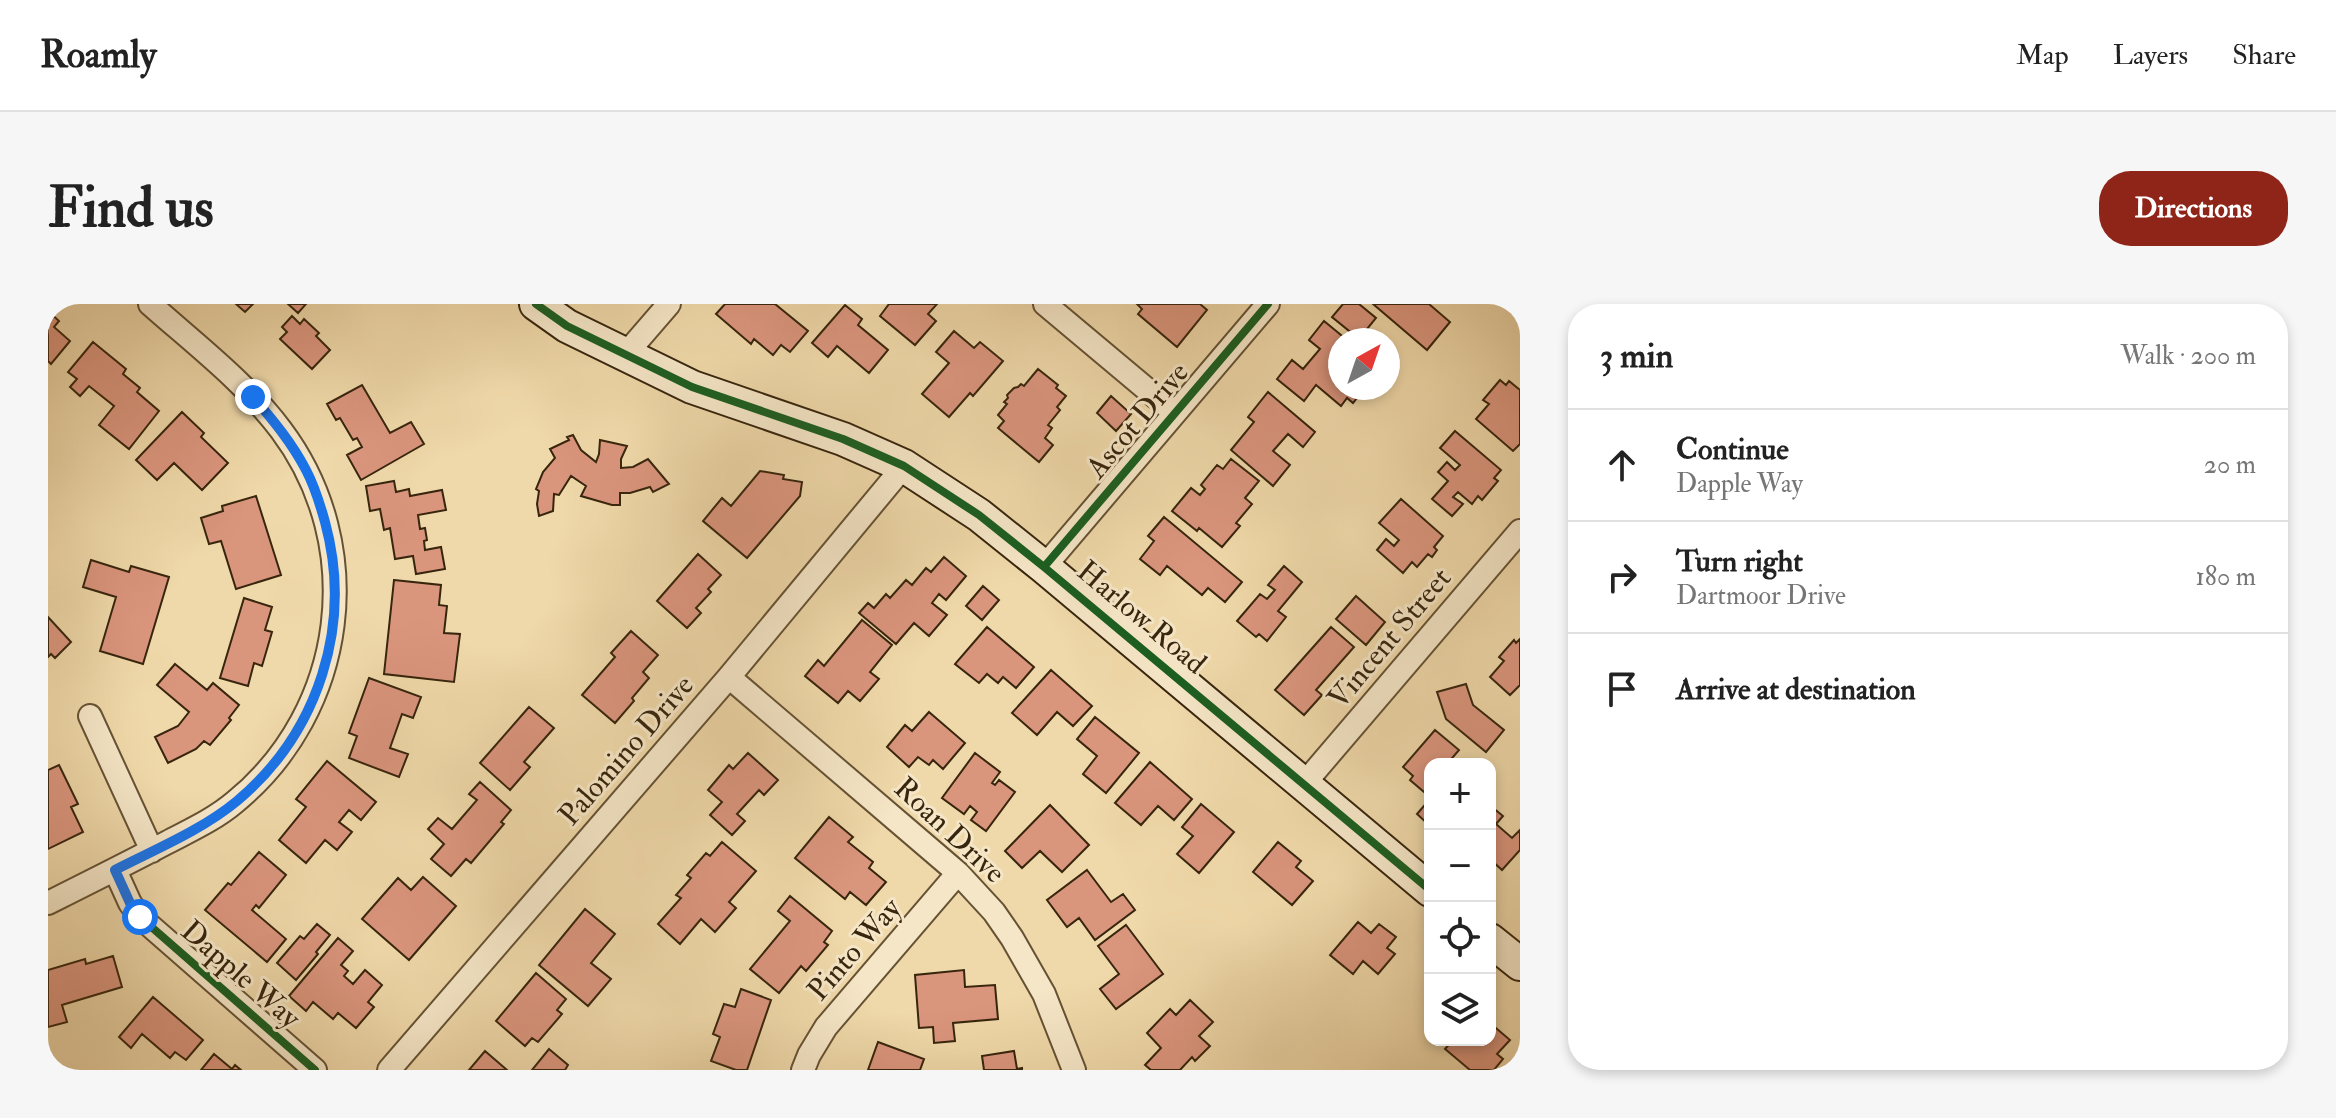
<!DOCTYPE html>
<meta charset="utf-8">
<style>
body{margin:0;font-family:"IM FELL Double Pica",serif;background:#f6f6f6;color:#222}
.controls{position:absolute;right:24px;bottom:24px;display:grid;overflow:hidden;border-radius:16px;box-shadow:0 4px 12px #0003}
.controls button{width:72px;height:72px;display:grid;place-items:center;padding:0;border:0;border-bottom:2px solid #e0e0e0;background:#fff;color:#222;font:40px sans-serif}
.compass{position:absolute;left:1280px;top:24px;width:72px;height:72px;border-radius:50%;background:#fff;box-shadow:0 4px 12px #0003;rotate:40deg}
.stop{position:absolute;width:24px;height:24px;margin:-18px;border:6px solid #1a73e8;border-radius:50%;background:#fff}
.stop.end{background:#1a73e8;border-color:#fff;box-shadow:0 2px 8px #0008}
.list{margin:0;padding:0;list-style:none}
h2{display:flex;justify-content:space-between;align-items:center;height:104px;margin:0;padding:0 32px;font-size:34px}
h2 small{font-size:26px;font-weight:400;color:#767676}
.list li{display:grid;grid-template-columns:52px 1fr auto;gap:24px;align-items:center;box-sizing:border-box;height:112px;padding:0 32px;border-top:2px solid #e0e0e0}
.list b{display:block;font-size:30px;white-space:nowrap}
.list p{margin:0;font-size:26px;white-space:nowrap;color:#767676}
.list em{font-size:26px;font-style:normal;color:#767676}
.icon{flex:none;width:44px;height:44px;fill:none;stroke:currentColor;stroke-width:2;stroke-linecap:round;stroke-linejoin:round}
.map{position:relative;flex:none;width:1472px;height:766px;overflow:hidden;border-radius:32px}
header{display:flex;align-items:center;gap:48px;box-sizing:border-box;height:112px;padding:0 40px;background:#fff;border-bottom:2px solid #e0e0e0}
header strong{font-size:38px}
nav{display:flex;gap:44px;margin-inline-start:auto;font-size:28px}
.intro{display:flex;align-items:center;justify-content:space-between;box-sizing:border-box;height:192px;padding:0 48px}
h1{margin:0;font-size:56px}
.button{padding:20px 36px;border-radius:32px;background:#8f2418;color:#fff;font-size:28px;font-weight:700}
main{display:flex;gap:48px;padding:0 48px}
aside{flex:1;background:#fff;border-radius:32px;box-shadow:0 4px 12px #0003}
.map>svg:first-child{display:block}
</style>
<header>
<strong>Roamly</strong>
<nav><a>Map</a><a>Layers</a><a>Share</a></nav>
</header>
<div class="intro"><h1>Find us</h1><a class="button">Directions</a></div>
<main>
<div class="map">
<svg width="1472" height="766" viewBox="0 0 1472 766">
<rect width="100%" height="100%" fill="#efd8a9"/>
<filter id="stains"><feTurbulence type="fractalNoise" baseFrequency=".0025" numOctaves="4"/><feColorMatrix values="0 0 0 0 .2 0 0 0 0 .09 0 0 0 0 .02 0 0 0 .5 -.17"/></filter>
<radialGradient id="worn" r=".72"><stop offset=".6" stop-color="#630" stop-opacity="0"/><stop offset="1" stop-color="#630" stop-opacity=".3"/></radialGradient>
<path fill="#da957d" stroke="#37250d" stroke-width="2" d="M188 0H205L197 8Z
M240 0H258L250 9Z
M677 0H727L760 27 742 48 733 41 725 51 706 35 703 40 668 10Z
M841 0H889L880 10 888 17 867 41 832 12Z
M1089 0H1152L1159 6 1129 43 1090 10 1094 5Z
M1295 0H1311L1328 14 1311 35 1284 13Z
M1325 0H1381L1402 18 1379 46Z
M797 1 814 15 810 21 840 46 821 69 789 42 780 53 764 39Z
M0 7 11 17 6 23 22 37 3 60 0 57Z
M244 12 252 20 256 15 271 29 268 32 282 46 264 65 232 35 239 28 234 23Z
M1276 17 1299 36H1292V84L1316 85 1305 99 1299 94 1293 102 1268 81 1256 97 1229 75 1244 56 1255 65 1272 45 1261 36Z
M906 27 926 44 932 38 955 57 925 92 922 89 901 113 874 90 901 59 888 48Z
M45 38 78 65 75 70 92 84 89 88 111 107 81 145 51 121 66 102 41 82 32 92 22 83 29 75 20 68Z
M990 65 1010 81 1008 84 1018 92 1009 103 1012 106 1000 121 1004 124 997 134 1005 141 991 158 950 124 956 117 950 111 959 100 956 98 960 94 959 91 966 84 970 83 973 80 976 82Z
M1452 76 1458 81 1461 77 1472 86V140L1465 147 1428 115 1441 100 1435 96Z
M314 81 342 129 363 118 376 140 313 176 299 151 314 143 309 134 305 136 292 114 288 116 279 100Z
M1220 88 1267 128 1255 143 1240 130 1225 147 1242 161 1225 182 1183 146 1206 118 1200 113Z
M1063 92 1083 110 1068 127 1049 109Z
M134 108 156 129 153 133 180 159 154 186 126 159 109 176 88 156Z
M1407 127 1453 166 1446 174 1450 177 1434 196 1430 192 1424 200 1410 188 1405 193 1415 200 1404 212 1384 195 1400 177 1390 168 1399 158 1407 166 1412 161 1392 144Z
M525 131 533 146 548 158 551 150 552 136 579 142 573 155V164L585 163 600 155 621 180 605 188 602 183 582 189H572V201H564L533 192 538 182 523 172 511 191 506 190 505 207 491 212 489 200 491 187 488 185 495 168 507 154 502 145 521 136 519 133Z
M1183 155 1211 177 1197 194 1204 200 1188 219 1192 222 1174 243 1151 224 1149 227 1124 207 1143 184 1152 191 1157 185 1153 181 1169 161 1175 165Z
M712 167 736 171 735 175 754 178 752 192 699 254 655 217 674 194 683 202Z
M346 177 348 188 361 185 362 192 394 186 398 206 370 211 372 225 377 224 379 236 376 237 377 246 393 243 397 265 368 270 365 252 347 255 342 224 336 226 332 205 322 207 318 182Z
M208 192 233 271 188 285 173 237 161 240 153 214 175 207 174 202Z
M1353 195 1395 232 1386 243 1389 246 1384 253 1380 250 1369 263 1364 258 1355 269 1329 246 1338 235 1346 242 1351 236 1331 219Z
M1116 213 1194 278 1177 298 1160 284 1154 291 1119 262 1112 271 1092 255 1106 237 1100 232Z
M650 250 673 271 660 285 663 288 648 304 653 309 639 324 609 297Z
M896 253 918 272 898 296 891 290 884 299 899 311 881 332 866 319 848 340 811 309 820 299 826 304 838 290 842 294 858 276 864 281 878 264 883 268Z
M43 256 81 268 83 262 121 273 95 360 52 347 68 293 35 283Z
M1236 262 1254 278 1230 307 1238 313 1219 337 1211 330 1208 333 1189 317 1212 290 1219 295 1227 286 1220 281Z
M346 276 393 281 391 301 399 302 396 329 412 330 406 378 336 370Z
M935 282 951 296 934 316 918 302Z
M1308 292 1337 318 1318 341 1288 315Z
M196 294 224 303 217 326 224 328 214 362 206 359 200 382 172 374Z
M0 313 23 338 7 354 3 350 0 353Z
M814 316 844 341 822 368 831 375 812 397 800 387 790 399 757 372 770 356 776 362Z
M939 323 986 363 968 384 955 373 950 379 939 370 931 379 907 360Z
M1283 323 1306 343 1268 386 1274 391 1256 411 1227 386Z
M583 327 610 351 595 368 601 374 584 394 586 397 567 419 534 391 567 353 563 349Z
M1472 335V381L1462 391 1442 373 1456 357 1451 353 1466 336 1468 339Z
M127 360 159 386 165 379 191 401 181 414 183 416 162 441 156 437 148 445 120 459 107 433 130 422 141 408 109 381Z
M1003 366 1044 402 1025 422 1009 408 989 431 964 409Z
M321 374 373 393 365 414 354 410 342 444 360 450 351 473 301 454 309 432 301 429Z
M1418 380 1425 401 1456 426 1438 448 1398 415 1389 388Z
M481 403 506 424 476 458 482 463 462 486 432 459Z
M881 408 917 439 895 465 885 456 881 461 870 453 861 463 839 443 857 421 864 427Z
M1047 413 1091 449 1058 489 1035 470 1049 452 1029 435Z
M1387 426 1411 446 1399 460H1382V493L1362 476 1365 472 1355 463Z
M700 449 730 476 716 491 711 486 689 510 697 517 684 531 662 511 674 498 660 486 681 461 685 465Z
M927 449 952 468 944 479 947 481 951 476 967 488 938 527 923 516 929 508 922 502 916 510 894 494Z
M279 457 328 498 313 516 301 506 291 518 304 528 289 546 277 536 258 559 231 536 258 503 248 495Z
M1102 458 1144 495 1126 516 1110 502 1093 521 1067 499Z
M11 461 30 500 23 503 35 528 0 545V466Z
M432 478 463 506 453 518 456 520 423 559 418 555 403 572 383 555 396 540 380 525 390 514 404 525 429 496 421 490Z
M1382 495V522L1369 510Z
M1153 500 1186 528 1151 569 1129 550 1145 532 1134 523Z
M1002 501 1041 541 1014 568 992 547 974 564 957 547Z
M1444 503 1455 512 1448 520 1464 534 1472 526V546L1454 566 1442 555V505Z
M781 513 805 533 800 538 825 558 821 564 838 578 818 601 802 588 797 595 747 554Z
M674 538 708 567 681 598 688 604 667 628 653 615 632 640 610 620 633 594 628 591 643 574 639 571 658 549 662 552Z
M1230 538 1253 557 1248 563 1265 577 1244 601 1205 568Z
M211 548 238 571 211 604 208 601 204 606 238 635 219 658 157 606 180 579 183 581Z
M1039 566 1063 598 1075 590 1087 606 1047 636 1031 614 1019 623 999 596Z
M375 573 408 602 361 656 314 615 350 574 363 586Z
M742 592 784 627 776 638 780 641 758 667 753 662 731 689 702 665 742 617 730 607Z
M537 605 567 630 543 659 563 675 540 702 491 661Z
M1310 618 1323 629 1331 620 1348 633 1339 644 1347 650 1330 670 1315 657 1305 670 1282 651Z
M269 620 282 631 268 648 270 650 248 676 229 659 252 632 256 635Z
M1078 621 1115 670 1068 705 1052 685 1071 670 1050 642Z
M290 634 305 647 293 661 300 667 296 672 305 680 317 666 334 681 320 698 326 703 308 724 290 709 285 715 265 698 258 707 241 692Z
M65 652 74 683 14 701 19 718 0 723V666L37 655 38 660Z
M916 666 917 683 947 681 950 715 905 719 907 737 886 739 885 723 871 724 867 671Z
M488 669 518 695 509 706 514 710 490 738 484 734 477 742 448 717Z
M693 685 723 696 699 766H688L663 757 672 733 665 730 676 700 687 703Z
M105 693 155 736 138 756 127 748 122 754 94 730 83 744 71 733Z
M1142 696 1165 718 1151 732 1162 742 1147 757 1144 753 1132 766H1103L1097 761 1113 744 1099 729 1122 705 1128 711Z
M1442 719 1462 736 1449 750 1455 755 1446 766H1422L1397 745 1405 736H1442Z
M830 738 876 755 872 766H820Z
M501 745 520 761 517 766H484Z
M437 747 459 766H421Z
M966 747 969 765 974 764V766H936L934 752Z
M166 750 184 765 187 761 193 766H153Z"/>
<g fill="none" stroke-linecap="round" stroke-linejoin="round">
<g stroke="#655234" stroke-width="26">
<path id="minor" d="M997 0 1127 109
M577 51 621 0
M996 263 1220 0
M681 373 910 569 946 608 964 634 996 690 1026 766
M42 412 104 547
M1255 481 1472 227
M67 566 82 599 92 613 267 766
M0 599C40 579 80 559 120 538 143 526 167 515 187 498 299 406 320 242 233 126 197 78 147 40 102 0
M341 766 681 373 856 162
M755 766 761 751 778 723 910 569"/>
</g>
<g stroke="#37250d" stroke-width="36">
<path id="secondary" d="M488 0 519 22 644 83 795 135 856 162 931 211 996 263 1382 586
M1442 636 1472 660"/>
</g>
<use href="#minor" stroke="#f5e6c7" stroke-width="22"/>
<use href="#secondary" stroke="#f5e6c7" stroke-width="32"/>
<g stroke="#f5e6c7" stroke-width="13">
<path id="cycleway" d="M488 0 519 22 644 83 795 135 856 162 931 211 996 263 1382 586
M996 263 1220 0
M67 566 82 599 92 613 267 766"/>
</g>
<use href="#cycleway" stroke="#1b5e20" stroke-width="8"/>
</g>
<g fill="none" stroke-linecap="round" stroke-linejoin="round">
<path stroke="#1a73e8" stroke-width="10" d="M92 613 82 599 67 566C108 545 154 526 189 497 271 428 305 321 277 218 272 200 267 183 258 166 244 139 225 116 205 93"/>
</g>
<g text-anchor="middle" stroke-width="6" stroke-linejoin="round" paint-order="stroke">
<g font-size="30" fill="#37250d" stroke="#f5e6c7">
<text transform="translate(1089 116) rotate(-50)" y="10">Ascot Drive</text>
<text transform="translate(1094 313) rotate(40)" y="10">Harlow Road</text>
<text transform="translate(1341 334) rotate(-50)" y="10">Vincent Street</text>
<text transform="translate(578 446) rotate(-49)" y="10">Palomino Drive</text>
<text transform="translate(902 526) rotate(43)" y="10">Roan Drive</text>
<text transform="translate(806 645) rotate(-49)" y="10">Pinto Way</text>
<text transform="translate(193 670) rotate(41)" y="10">Dapple Way</text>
</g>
</g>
<rect width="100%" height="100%" filter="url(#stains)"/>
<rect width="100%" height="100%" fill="url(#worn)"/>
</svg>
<div class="controls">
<button>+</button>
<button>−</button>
<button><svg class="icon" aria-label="locate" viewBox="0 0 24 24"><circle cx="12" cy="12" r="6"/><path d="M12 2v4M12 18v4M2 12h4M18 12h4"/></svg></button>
<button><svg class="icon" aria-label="layers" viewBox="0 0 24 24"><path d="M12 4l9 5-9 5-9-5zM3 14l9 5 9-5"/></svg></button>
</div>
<svg class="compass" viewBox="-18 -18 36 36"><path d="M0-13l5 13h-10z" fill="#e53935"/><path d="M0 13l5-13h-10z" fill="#767676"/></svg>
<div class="stop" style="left:92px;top:613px"></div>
<div class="stop end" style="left:205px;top:93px"></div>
</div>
<aside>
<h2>3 min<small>Walk · 200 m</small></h2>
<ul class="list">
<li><svg class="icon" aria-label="ahead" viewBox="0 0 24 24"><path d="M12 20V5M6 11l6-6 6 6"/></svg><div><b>Continue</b><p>Dapple Way</p></div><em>20 m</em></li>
<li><svg class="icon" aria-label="right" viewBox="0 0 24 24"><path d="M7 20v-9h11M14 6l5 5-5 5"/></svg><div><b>Turn right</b><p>Dartmoor Drive</p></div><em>180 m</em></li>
<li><svg class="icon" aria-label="arrive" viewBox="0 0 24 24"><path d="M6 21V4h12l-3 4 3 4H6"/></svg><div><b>Arrive at destination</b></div></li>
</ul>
</aside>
</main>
